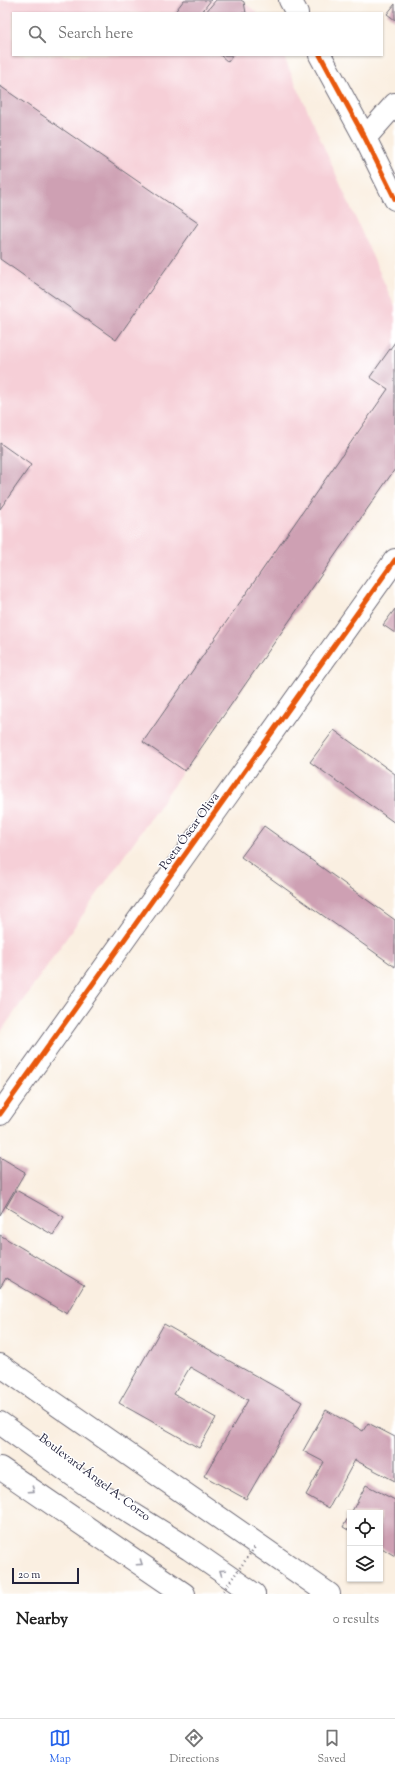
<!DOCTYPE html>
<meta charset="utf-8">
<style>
body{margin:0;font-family:"Sorts Mill Goudy",serif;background:#f2f2f2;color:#222}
.controls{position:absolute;right:12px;bottom:12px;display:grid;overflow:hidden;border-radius:0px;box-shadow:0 1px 3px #0004}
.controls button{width:36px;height:36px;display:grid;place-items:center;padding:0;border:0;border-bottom:1px solid #e0e0e0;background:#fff;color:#222;font:20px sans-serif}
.scale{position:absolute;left:12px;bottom:10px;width:67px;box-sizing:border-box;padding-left:4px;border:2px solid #22223b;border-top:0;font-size:11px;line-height:14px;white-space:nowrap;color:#22223b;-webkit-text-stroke:3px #fff;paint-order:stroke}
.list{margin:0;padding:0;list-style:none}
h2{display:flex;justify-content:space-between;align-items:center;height:52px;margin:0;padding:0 16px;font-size:17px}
h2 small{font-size:13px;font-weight:400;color:#767676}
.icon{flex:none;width:22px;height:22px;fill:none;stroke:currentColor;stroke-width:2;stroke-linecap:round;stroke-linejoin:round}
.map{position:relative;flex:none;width:395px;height:1594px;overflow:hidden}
.search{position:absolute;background:#fff;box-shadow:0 1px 3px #0004;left:12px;right:12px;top:12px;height:44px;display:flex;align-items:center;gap:10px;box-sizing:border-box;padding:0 14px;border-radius:0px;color:#767676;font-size:15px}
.sheet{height:124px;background:#fff}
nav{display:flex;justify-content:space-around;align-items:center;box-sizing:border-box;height:56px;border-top:1px solid #e0e0e0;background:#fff;font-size:11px;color:#767676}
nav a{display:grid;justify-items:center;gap:2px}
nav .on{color:#2563eb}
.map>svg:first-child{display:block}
</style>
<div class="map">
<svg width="395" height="1594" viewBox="0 0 395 1594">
<rect width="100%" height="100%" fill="#fff"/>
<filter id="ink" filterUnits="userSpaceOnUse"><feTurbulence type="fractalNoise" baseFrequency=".025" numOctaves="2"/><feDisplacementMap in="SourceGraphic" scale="8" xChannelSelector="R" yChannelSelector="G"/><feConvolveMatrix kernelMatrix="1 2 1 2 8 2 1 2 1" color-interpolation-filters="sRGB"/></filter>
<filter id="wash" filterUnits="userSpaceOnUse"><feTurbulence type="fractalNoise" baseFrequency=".012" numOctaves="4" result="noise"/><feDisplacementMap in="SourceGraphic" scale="16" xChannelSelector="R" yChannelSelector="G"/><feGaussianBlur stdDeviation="0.9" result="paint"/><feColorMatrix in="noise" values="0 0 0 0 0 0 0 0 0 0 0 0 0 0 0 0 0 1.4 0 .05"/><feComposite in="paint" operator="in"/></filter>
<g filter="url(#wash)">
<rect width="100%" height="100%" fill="#faefe1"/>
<path fill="#f6cfd7" d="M0 0H240L258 13H13V55H283L395 307V469L0 1033Z"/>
<g id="blocks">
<path fill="#cea0b3" d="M184 0H211L201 13H174Z
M216 0H241L244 2 246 13H205Z
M395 4V20L387 14Z
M220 55H233L228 62Z
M0 86 198 223 116 340 0 259Z
M395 342V469L185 771 143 742 388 389 370 377Z
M0 443 31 465 0 509Z
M395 609V633L383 625Z
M334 730 395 774V823L310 762Z
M264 826 395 920V967L241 857Z
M0 1157 25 1172 0 1215Z
M16 1190 64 1217 53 1235 6 1207Z
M0 1235 84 1285 67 1314 6 1278 0 1288Z
M164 1324 302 1402 246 1499 204 1476 248 1400 190 1367 174 1394 216 1418 199 1448 119 1403Z
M326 1410 363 1431 368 1423 395 1437V1481L355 1460 329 1508 306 1495 324 1462 303 1451Z
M366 1485 395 1500V1556L380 1547V1513H351Z
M350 1514V1531L343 1527Z"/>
</g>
</g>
<g filter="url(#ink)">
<use href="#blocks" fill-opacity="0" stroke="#6e6a75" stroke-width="1"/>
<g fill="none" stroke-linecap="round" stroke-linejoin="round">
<g stroke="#6e6a75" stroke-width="24">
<path id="minor" d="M290 0 297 13
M320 55 365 138 395 199
M365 138 395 104
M0 1114 395 560
M0 1365 329 1594"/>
</g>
<g stroke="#6e6a75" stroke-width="24">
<path id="major" d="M0 1423 88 1486 189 1549 254 1594
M0 1468 184 1594"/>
</g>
<use href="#minor" stroke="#fff" stroke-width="22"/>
<use href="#major" stroke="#fff" stroke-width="22"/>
<path stroke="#6e6a75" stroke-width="2.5" stroke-dasharray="1 3" stroke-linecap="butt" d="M221 1594 255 1547"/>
<g stroke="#fff" stroke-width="8">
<path id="cycleway" d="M320 55 365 138 395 199
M0 1114 395 560"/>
</g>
<use href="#cycleway" stroke="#e8590c" stroke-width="5"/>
</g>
<defs><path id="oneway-chevron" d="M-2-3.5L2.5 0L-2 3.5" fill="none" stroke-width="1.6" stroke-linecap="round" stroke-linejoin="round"/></defs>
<g stroke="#9c9ca7">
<use href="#oneway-chevron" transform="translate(32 1490) rotate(34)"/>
<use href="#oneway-chevron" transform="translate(140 1563) rotate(34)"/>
<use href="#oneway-chevron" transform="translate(222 1572) rotate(-145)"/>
</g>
</g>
<g text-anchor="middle" stroke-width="3" stroke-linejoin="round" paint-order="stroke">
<g font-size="12" fill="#22223b" stroke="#fff">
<text transform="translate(189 831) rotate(-54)" y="4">Poeta Óscar Oliva</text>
<text transform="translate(95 1477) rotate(37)" y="4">Boulevard Ángel A. Corzo</text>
</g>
</g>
</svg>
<div class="controls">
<button><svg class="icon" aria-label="locate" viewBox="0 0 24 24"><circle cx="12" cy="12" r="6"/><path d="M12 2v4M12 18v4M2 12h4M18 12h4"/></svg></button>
<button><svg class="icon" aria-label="layers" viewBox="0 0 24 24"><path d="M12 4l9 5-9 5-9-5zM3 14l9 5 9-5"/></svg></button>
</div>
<div class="scale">20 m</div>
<div class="search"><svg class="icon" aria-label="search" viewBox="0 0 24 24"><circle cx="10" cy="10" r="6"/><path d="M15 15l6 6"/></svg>Search here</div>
</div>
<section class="sheet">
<h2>Nearby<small>0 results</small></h2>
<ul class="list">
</ul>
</section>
<nav>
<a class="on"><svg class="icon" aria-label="map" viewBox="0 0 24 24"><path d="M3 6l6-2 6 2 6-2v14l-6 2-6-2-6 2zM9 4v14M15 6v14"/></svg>Map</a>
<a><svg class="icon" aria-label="directions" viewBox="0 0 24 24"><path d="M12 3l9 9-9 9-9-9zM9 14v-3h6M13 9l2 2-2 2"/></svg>Directions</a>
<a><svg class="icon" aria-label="saved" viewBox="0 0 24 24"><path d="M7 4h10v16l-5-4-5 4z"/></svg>Saved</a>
</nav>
